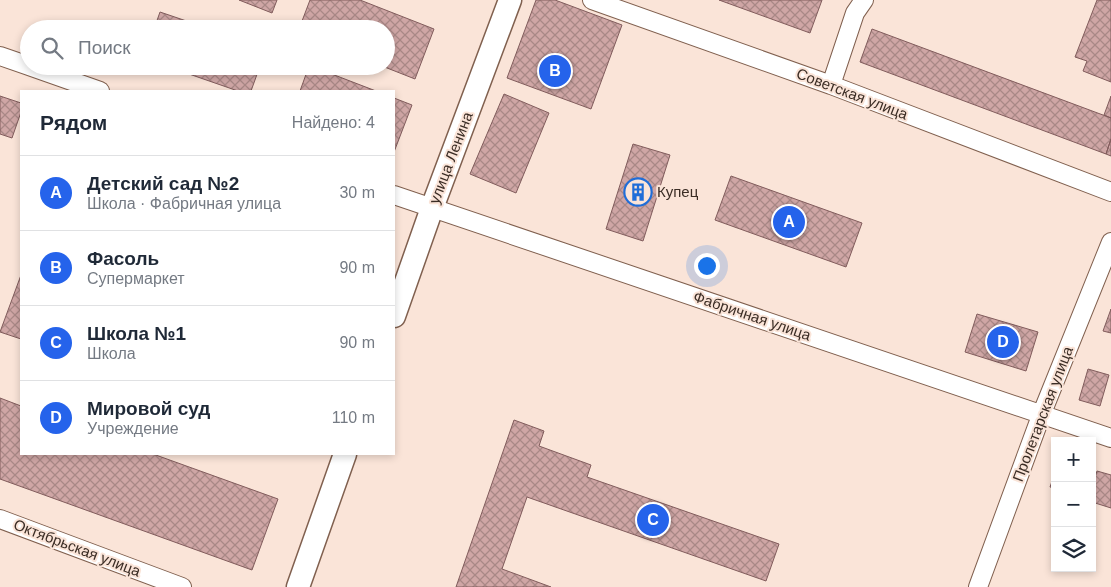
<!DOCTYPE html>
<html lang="ru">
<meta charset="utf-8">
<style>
body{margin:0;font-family:Arial,sans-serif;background:#f2f2f3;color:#1f2937}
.controls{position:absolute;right:15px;bottom:15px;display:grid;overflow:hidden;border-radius:0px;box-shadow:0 2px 8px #0003}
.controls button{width:45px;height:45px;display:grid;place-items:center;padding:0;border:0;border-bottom:1px solid #e0e1e3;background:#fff;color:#1f2937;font:25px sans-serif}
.you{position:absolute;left:706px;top:265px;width:18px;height:18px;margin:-12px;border:4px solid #fff;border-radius:50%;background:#1a73e8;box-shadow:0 0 0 8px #1a73e833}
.badge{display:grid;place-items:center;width:32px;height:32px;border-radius:50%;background:#2563eb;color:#fff;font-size:16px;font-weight:700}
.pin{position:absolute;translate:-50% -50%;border:2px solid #fff;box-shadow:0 1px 5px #0006}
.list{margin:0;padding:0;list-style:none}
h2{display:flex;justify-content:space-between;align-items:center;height:65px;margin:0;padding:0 20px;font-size:21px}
h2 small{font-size:16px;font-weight:400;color:#747a83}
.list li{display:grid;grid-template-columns:32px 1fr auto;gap:15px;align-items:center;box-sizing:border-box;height:75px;padding:0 20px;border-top:1px solid #e0e1e3}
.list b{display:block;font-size:19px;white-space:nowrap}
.list p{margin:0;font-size:16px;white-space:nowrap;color:#747a83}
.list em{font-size:16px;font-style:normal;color:#747a83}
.icon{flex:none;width:28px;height:28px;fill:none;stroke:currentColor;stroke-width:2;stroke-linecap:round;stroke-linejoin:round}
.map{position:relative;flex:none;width:1111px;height:587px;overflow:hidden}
.search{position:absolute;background:#fff;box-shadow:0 2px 8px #0003;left:20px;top:20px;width:375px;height:55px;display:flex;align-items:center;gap:12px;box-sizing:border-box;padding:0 18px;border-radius:28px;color:#747a83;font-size:19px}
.panel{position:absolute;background:#fff;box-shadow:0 2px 8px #0003;left:20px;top:90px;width:375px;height:365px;border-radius:0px}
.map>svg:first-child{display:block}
</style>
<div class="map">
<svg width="1111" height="587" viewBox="0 0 1111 587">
<defs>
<pattern id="building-cross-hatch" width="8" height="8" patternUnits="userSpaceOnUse" patternTransform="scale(1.25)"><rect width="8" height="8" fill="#cfa6a5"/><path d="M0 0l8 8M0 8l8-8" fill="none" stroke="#a98886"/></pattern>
</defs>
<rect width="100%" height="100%" fill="#fae4d8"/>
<path fill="url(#building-cross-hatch)" stroke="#815c5c" d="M239 0H277L272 13Z
M310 0H360L434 29 415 79 382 66H386V29H299Z
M536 0H555L622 25 591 109 507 78Z
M719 0H822L810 33Z
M1097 0H1111V82L1083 71 1087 61 1075 57Z
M160 12 210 29H154Z
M872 29 1111 118V139L1106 154 860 62Z
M166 66H260L251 91H238Z
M309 66H311L376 91H300Z
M504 94 549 113 516 193 470 174Z
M0 96 21 103V112L12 138 0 134Z
M1111 96V118L1104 115Z
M394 98 412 105 394 152Z
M1111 139V156L1106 154Z
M633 144 670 155 643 241 606 229Z
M731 176 862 223 846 267 715 220Z
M21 275V339L0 332Z
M1111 309V333L1103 331Z
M977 314 1038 332 1026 371 965 352Z
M1088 369 1109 375 1100 406 1079 400Z
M0 398 21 406V454H153L278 499 252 570 0 479Z
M514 420 544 431 539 446 591 465 587 477 779 544 766 581 527 497 502 569 551 587H456Z
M1097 471 1111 475V508L1092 502V486Z
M1055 473V488L1050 487Z"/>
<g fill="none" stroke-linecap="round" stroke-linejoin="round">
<g stroke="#80604f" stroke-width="20">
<path id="minor" d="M592 0 831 85 1111 192
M0 56 29 66
M29 66 100 91
M831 85 855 13 864 0
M394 195 1111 438
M0 519 182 587
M978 587 1042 413 1111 242"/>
</g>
<g stroke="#80604f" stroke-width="25">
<path id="tertiary" d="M394 316 432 208 510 0
M298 587 345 454"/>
</g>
<use href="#minor" stroke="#fff" stroke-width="18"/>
<use href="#tertiary" stroke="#fff" stroke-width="22"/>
</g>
<defs>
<g id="building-ring" transform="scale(1.4375)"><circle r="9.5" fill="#fae4d8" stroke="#1f6dd8" stroke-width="1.5"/><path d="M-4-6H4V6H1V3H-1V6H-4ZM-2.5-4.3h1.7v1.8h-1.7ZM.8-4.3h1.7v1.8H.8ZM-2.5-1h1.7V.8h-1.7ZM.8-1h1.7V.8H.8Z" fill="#1f6dd8"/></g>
</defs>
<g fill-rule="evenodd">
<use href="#building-ring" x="638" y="192"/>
</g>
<g text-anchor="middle" stroke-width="4" stroke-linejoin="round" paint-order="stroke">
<g font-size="15" fill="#3b2d25" stroke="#fae4d8">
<text transform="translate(852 94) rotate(21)" y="5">Советская улица</text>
<text transform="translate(451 158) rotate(-69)" y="5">улица Ленина</text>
<text transform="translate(752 316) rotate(19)" y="5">Фабричная улица</text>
<text transform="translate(1043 414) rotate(-69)" y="5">Пролетарская улица</text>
<text transform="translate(77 548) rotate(21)" y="5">Октябрьская улица</text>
</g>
<g font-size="15" fill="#3b2d25" stroke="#fae4d8" text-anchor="start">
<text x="657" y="197">Купец</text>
</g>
</g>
</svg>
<div class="controls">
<button>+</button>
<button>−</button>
<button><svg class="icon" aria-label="layers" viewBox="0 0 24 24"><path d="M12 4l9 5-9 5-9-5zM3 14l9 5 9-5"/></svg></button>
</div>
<div class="you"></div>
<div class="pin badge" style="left:789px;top:222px">A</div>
<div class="pin badge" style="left:555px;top:71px">B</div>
<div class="pin badge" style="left:653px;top:520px">C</div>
<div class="pin badge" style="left:1003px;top:342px">D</div>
<div class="search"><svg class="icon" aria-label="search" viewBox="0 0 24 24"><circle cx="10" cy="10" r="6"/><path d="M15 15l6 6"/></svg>Поиск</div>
<section class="panel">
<h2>Рядом<small>Найдено: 4</small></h2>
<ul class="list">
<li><span class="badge">A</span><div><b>Детский сад №2</b><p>Школа · Фабричная улица</p></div><em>30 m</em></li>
<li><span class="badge">B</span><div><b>Фасоль</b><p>Супермаркет</p></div><em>90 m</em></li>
<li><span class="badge">C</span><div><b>Школа №1</b><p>Школа</p></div><em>90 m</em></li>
<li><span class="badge">D</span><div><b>Мировой суд</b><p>Учреждение</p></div><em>110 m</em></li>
</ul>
</section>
</div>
